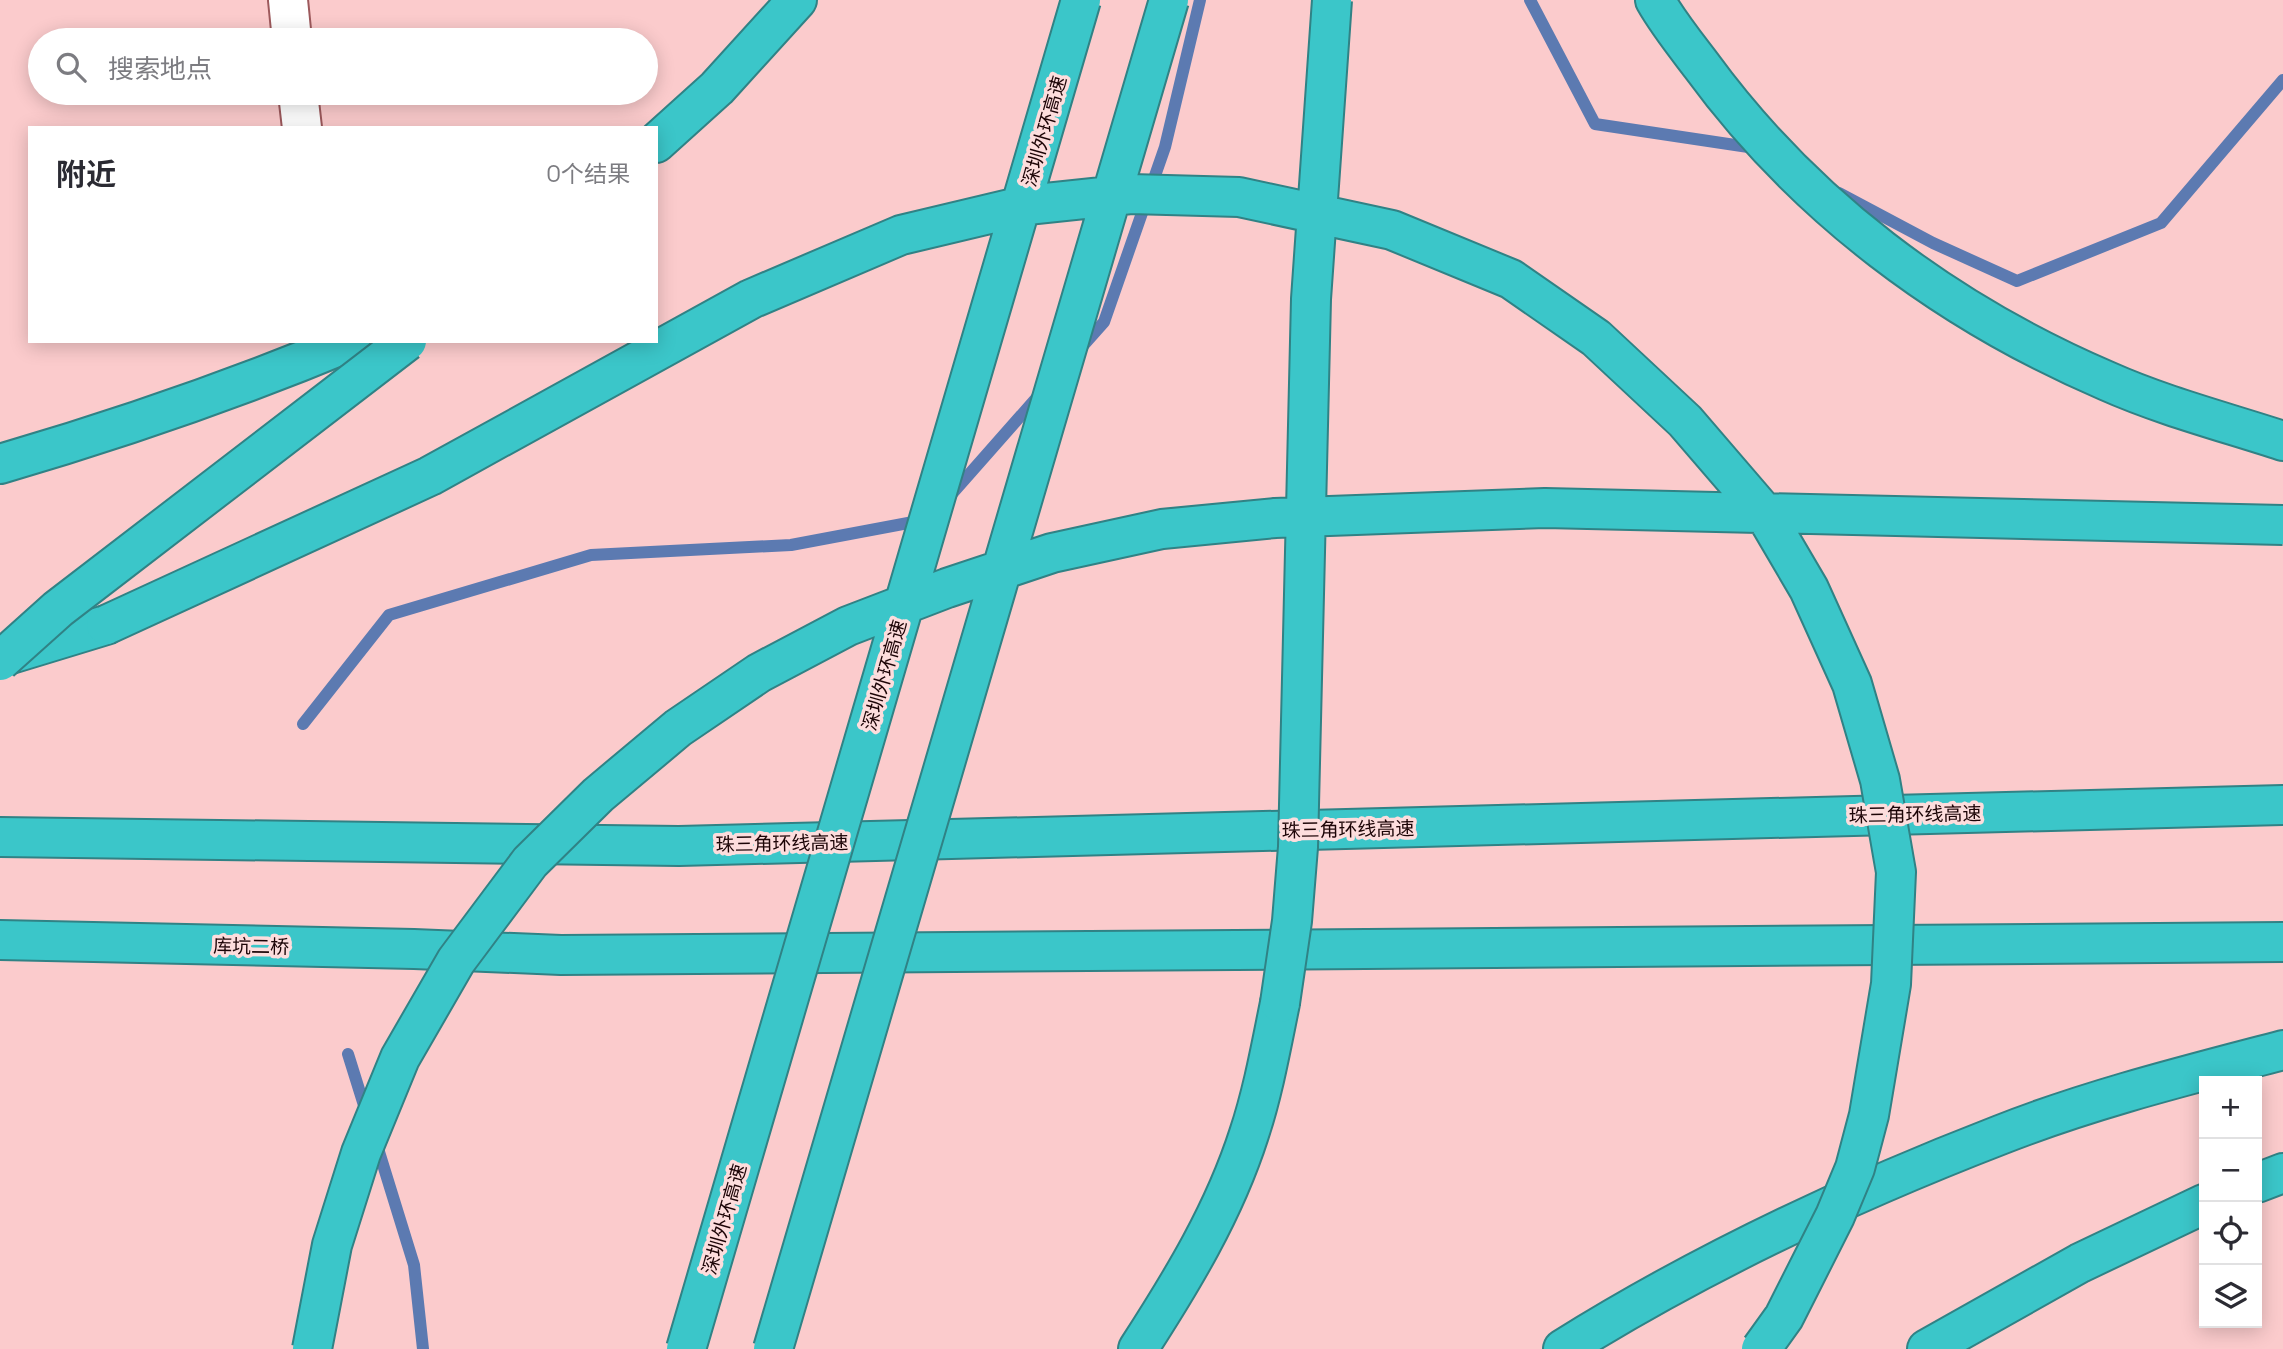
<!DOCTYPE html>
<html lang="zh">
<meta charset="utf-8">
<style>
body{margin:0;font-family:"Space Grotesk","Noto Sans SC",sans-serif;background:#f7f7f7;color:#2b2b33}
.controls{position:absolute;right:21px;bottom:21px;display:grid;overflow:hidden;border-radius:0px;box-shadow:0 4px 18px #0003}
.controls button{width:63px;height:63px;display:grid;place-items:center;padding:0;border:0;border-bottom:2px solid #e1e1e2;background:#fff;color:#2b2b33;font:35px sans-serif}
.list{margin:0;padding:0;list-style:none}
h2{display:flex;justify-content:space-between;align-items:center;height:91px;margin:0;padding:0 28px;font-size:30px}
h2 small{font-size:23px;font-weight:400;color:#7c7c81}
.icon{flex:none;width:38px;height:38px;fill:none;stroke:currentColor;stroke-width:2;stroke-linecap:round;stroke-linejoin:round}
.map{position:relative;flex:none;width:2283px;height:1349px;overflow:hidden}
.search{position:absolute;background:#fff;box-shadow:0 4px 18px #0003;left:28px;top:28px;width:630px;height:77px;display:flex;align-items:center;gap:18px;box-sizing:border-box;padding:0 24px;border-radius:38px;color:#7c7c81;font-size:26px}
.panel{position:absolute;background:#fff;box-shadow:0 4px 18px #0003;left:28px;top:126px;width:630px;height:217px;border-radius:0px}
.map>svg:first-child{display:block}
</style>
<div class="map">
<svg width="2283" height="1349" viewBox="0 0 2283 1349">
<rect width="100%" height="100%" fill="#fbcbcc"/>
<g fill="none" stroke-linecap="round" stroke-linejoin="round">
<path stroke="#5c7ab1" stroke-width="12" d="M1530 0 1595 124 1755 148
M1839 193 1933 243 2017 281 2161 223 2283 80
M1080 349 1104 322 1165 147 1200 0
M950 496 1040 394
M303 724 389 615 591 555 791 545 924 520
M348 1054 367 1115
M376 1142 414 1265 423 1349"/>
<g stroke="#9d595c" stroke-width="42">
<path id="street" d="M288 0 292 40
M298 93 302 128"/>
</g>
<g stroke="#308285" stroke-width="42">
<path id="highway" d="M1655 0C1668 23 1685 44 1701 65 1804 206 1946 312 2107 381 2163 406 2225 422 2283 441
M656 143 717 88 797 0
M0 464C120 429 236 389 351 341
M1 657 106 625
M0 837 679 846 2283 805
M0 940 414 949 561 955 2283 942
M2257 1183 2283 1173
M1138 1349C1182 1281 1224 1212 1249 1134 1263 1092 1271 1047 1280 1003
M1563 1349C1699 1264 1850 1193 2000 1135 2091 1099 2188 1075 2283 1050
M1927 1349 2080 1263 2204 1204"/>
</g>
<use href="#street" stroke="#fff" stroke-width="38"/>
<use href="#highway" stroke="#3bc6c9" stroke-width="38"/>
<g stroke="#308285" stroke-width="42" stroke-linecap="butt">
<path id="highway-bridge" d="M106 625 430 476 751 299 901 235 1027 205 1131 194 1239 197 1392 230 1511 279 1596 338 1685 421 1765 514 1809 589 1852 684 1880 780 1896 872 1891 984 1869 1115 1855 1168 1835 1216 1784 1317 1761 1349
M0 661 58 609 407 341
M1280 1003 1292 921 1298 847 1311 299 1332 0
M312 1349 332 1245 361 1153 400 1058 456 961 530 862 598 795 678 728 759 673 848 626 947 588 1052 553 1162 529 1275 518 1545 508 2283 525
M686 1349 1081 0
M773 1349 1169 0"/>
</g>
<use href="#highway-bridge" stroke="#3bc6c9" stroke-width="38"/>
</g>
<g text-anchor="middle" stroke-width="7" stroke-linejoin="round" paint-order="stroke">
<g font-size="19" fill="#1c0406" stroke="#fddddd">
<text transform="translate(1044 131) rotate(-74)" y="7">深圳外环高速</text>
<text transform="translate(884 675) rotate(-74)" y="7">深圳外环高速</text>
<text transform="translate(1915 814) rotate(-1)" y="7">珠三角环线高速</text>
<text transform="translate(1348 829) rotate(-1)" y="7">珠三角环线高速</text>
<text transform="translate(782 843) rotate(-1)" y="7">珠三角环线高速</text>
<text transform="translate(251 946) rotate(1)" y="7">库坑二桥</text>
<text transform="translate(724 1219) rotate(-74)" y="7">深圳外环高速</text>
</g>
</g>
</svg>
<div class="controls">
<button>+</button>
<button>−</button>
<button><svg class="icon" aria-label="locate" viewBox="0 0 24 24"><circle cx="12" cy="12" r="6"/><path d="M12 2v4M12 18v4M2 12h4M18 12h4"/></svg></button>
<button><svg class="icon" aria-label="layers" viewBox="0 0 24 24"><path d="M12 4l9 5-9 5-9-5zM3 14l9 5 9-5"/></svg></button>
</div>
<div class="search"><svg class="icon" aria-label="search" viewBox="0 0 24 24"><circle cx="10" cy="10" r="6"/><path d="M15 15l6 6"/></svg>搜索地点</div>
<section class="panel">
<h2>附近<small>0个结果</small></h2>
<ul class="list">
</ul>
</section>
</div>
